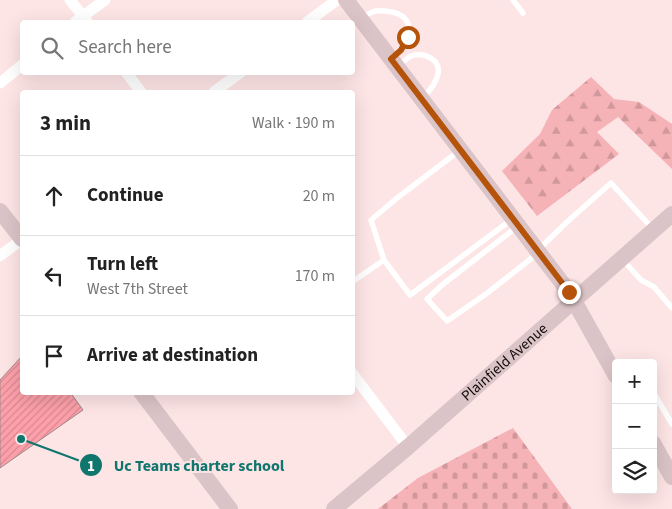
<!DOCTYPE html>
<meta charset="utf-8">
<style>
body{margin:0;font-family:"Source Sans 3",sans-serif;background:#f2f2f2;color:#222}
.controls{position:absolute;right:15px;bottom:15px;display:grid;overflow:hidden;border-radius:5px;box-shadow:0 5px 20px #0002}
.controls button{width:45px;height:45px;display:grid;place-items:center;padding:0;border:0;border-bottom:1px solid #e0e0e0;background:#fff;color:#222;font:25px sans-serif}
.stop{position:absolute;width:15px;height:15px;margin:-11px;border:4px solid #b45309;border-radius:50%;background:#fff}
.stop.end{background:#b45309;border-color:#fff;box-shadow:0 1px 5px #0008}
.list{margin:0;padding:0;list-style:none}
h2{display:flex;justify-content:space-between;align-items:center;height:65px;margin:0;padding:0 20px;font-size:21px}
h2 small{font-size:16px;font-weight:400;color:#767676}
.list li{display:grid;grid-template-columns:32px 1fr auto;gap:15px;align-items:center;box-sizing:border-box;height:80px;padding:0 20px;border-top:1px solid #e0e0e0}
.list b{display:block;font-size:19px;white-space:nowrap}
.list p{margin:0;font-size:16px;white-space:nowrap;color:#767676}
.list em{font-size:16px;font-style:normal;color:#767676}
.icon{flex:none;width:28px;height:28px;fill:none;stroke:currentColor;stroke-width:2;stroke-linecap:round;stroke-linejoin:round}
.map{position:relative;flex:none;width:672px;height:509px;overflow:hidden}
.search{position:absolute;background:#fff;box-shadow:0 5px 20px #0002;left:20px;top:20px;width:335px;height:55px;display:flex;align-items:center;gap:12px;box-sizing:border-box;padding:0 18px;border-radius:5px;color:#767676;font-size:19px}
.panel{position:absolute;background:#fff;box-shadow:0 5px 20px #0002;left:20px;top:90px;width:335px;height:305px;border-radius:5px}
.map>svg:first-child{display:block}
</style>
<div class="map">
<svg width="672" height="509" viewBox="0 0 672 509">
<defs>
<pattern id="forest-firs" width="22" height="20" patternUnits="userSpaceOnUse" patternTransform="scale(1.25)"><rect width="22" height="20" fill="#f5b2b7"/><path d="M5 1l3.5 6h-7zM16 11l3.5 6h-7z" fill="#d1989c"/></pattern>
<pattern id="cemetery-stones" width="16" height="16" patternUnits="userSpaceOnUse" patternTransform="scale(1.25)"><rect width="16" height="16" fill="#f5b2b7"/><path d="M2 7V4a2 2 0 0 1 4 0v3zM10 15v-3a2 2 0 0 1 4 0v3z" fill="#d1989c"/></pattern>
<pattern id="building-hatch" width="6" height="6" patternUnits="userSpaceOnUse" patternTransform="scale(1.25)"><rect width="6" height="6" fill="#fda0aa"/><path d="M-1 1l2-2M0 6l6-6M5 7l2-2" fill="none" stroke="#d88891"/></pattern>
</defs>
<rect width="100%" height="100%" fill="#fde4e5"/>
<path fill="url(#forest-firs)" d="M591 77 614 99 639 102 672 124V169L618 117 597 132 619 154 537 216 502 171 540 134 552 110Z"/>
<path fill="url(#cemetery-stones)" d="M513 428 572 509H378L418 478Z"/>
<path fill="url(#building-hatch)" stroke="#9f898a" d="M22 356V392H70L83 410 0 468V380Z"/>
<g fill="none" stroke-linecap="round" stroke-linejoin="round">
<path stroke="#fff" stroke-width="5.5" d="M513 0 523 13
M361 18C366 15 371 12 376 11 382 10 386 11 392 12 420 18 408 45 392 58
M399 65C402 63 407 58 411 56 424 51 441 60 438 74 436 84 429 91 423 98
M518 226 442 285 427 299 447 321 486 294 537 254
M538 250 568 221 611 183 652 228
M622 259 641 280 654 287 672 308
M384 260 410 295 511 220
M352 282 384 260 371 220 397 198 459 151
M653 392 672 424"/>
<path stroke="#fff" stroke-width="11" d="M70 0 87 21
M75 22 105 0
M307 22 337 0
M126 72 141 92
M0 83 22 65
M214 92 241 72
M0 256 22 239
M352 373 408 447"/>
<g stroke="#dbc4c7" stroke-width="16">
<path d="M346 0 569 292 616 376"/>
<path d="M0 211 22 239"/>
<path d="M141 392 230 509"/>
<path d="M653 443 672 477"/>
<path id="s1" d="M334 509 408 447 672 214"/>
</g>
</g>
<g fill="none" stroke-linecap="round" stroke-linejoin="round">
<path stroke="#b45309" stroke-width="6" d="M408 37 401 50 391 59 569 292"/>
</g>
<g text-anchor="middle" stroke-width="4" stroke-linejoin="round" paint-order="stroke">
<g font-size="15" fill="#130b0b" stroke="#fde4e5">
<text dy="5" stroke="none"><textPath href="#s1" startOffset="225">Plainfield Avenue</textPath></text>
</g>
</g>
<path fill="none" stroke="#0f766e" stroke-width="2" d="M21 439L91 465"/>
<g fill="#0f766e" stroke="#fde4e5" stroke-width="2">
<circle cx="21" cy="439" r="5"/>
<circle cx="91" cy="465" r="12"/>
</g>
<g font-size="15" text-anchor="middle" font-weight="bold" fill="#fff">
<text x="91" y="471">1</text>
</g>
<g font-size="16" text-anchor="middle" font-weight="bold" fill="#0f766e" stroke="#fde4e5" stroke-width="4" stroke-linejoin="round" paint-order="stroke">
<text x="199" y="471">Uc Teams charter school</text>
</g>
</svg>
<div class="controls">
<button>+</button>
<button>−</button>
<button><svg class="icon" aria-label="layers" viewBox="0 0 24 24"><path d="M12 4l9 5-9 5-9-5zM3 14l9 5 9-5"/></svg></button>
</div>
<div class="stop" style="left:408px;top:37px"></div>
<div class="stop end" style="left:569px;top:292px"></div>
<div class="search"><svg class="icon" aria-label="search" viewBox="0 0 24 24"><circle cx="10" cy="10" r="6"/><path d="M15 15l6 6"/></svg>Search here</div>
<section class="panel">
<h2>3 min<small>Walk · 190 m</small></h2>
<ul class="list">
<li><svg class="icon" aria-label="ahead" viewBox="0 0 24 24"><path d="M12 20V5M6 11l6-6 6 6"/></svg><div><b>Continue</b></div><em>20 m</em></li>
<li><svg class="icon" aria-label="left" viewBox="0 0 24 24"><path d="M17 20v-9H6M10 6l-5 5 5 5"/></svg><div><b>Turn left</b><p>West 7th Street</p></div><em>170 m</em></li>
<li><svg class="icon" aria-label="arrive" viewBox="0 0 24 24"><path d="M6 21V4h12l-3 4 3 4H6"/></svg><div><b>Arrive at destination</b></div></li>
</ul>
</section>
</div>
